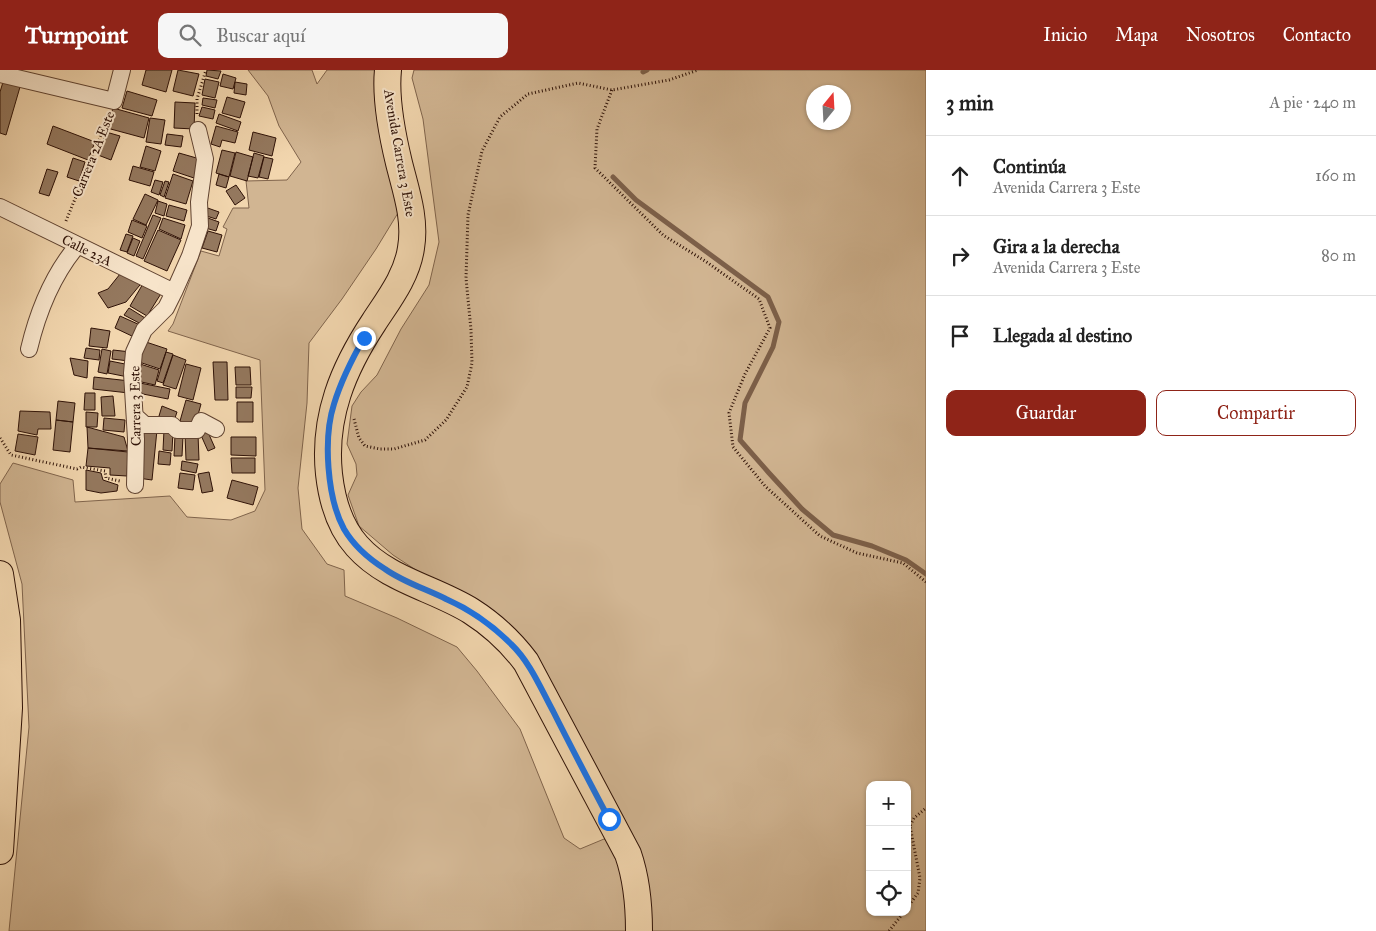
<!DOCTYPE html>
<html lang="es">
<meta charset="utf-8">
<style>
body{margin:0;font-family:"IM FELL Great Primer",serif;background:#f6f6f6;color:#222}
.controls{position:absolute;right:15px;bottom:15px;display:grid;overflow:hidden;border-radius:10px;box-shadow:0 1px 4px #0004}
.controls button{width:45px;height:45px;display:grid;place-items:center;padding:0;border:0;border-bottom:1px solid #e0e0e0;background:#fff;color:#222;font:25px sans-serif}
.compass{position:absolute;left:806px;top:15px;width:45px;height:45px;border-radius:50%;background:#fff;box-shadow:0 1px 4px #0004;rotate:18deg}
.stop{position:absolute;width:15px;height:15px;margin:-11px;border:4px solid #1a73e8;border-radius:50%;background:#fff}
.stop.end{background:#1a73e8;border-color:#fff;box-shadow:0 1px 5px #0008}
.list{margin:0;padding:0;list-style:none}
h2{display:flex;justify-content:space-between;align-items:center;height:65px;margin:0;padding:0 20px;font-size:21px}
h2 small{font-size:16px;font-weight:400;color:#767676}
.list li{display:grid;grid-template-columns:32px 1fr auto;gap:15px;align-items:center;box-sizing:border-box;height:80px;padding:0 20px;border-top:1px solid #e0e0e0}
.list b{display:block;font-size:19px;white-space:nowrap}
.list p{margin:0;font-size:16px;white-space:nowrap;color:#767676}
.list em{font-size:16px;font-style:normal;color:#767676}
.actions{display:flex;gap:10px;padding:15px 20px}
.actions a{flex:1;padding:11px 0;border:1px solid #8f2418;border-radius:10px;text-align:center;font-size:18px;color:#8f2418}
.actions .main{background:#8f2418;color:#fff}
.icon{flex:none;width:28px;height:28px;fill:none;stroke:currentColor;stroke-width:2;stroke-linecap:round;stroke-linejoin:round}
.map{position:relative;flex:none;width:926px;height:861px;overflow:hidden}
header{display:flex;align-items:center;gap:30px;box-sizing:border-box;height:70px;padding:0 25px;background:#8f2418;color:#fff}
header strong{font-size:24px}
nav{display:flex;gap:28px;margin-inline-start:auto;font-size:18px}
.search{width:350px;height:45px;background:#f6f6f6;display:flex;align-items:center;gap:12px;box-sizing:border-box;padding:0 18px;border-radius:10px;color:#767676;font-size:19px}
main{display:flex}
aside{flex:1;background:#fff}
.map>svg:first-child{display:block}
</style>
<header>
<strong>Turnpoint</strong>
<div class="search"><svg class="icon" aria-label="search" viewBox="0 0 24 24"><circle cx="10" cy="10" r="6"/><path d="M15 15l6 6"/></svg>Buscar aquí</div>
<nav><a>Inicio</a><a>Mapa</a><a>Nosotros</a><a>Contacto</a></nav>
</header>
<main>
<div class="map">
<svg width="926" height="861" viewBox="0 0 926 861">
<rect width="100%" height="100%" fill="#f2d6ae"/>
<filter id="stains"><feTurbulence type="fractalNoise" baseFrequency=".004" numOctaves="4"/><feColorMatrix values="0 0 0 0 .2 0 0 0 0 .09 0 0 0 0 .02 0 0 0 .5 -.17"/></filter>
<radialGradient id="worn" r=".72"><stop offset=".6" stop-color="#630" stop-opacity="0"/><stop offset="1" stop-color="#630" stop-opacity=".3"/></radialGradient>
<path fill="#d1b592" stroke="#80644c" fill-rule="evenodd" d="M248 0H312L317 14 327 0H378L401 138 376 179 342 229 309 273 307 333 298 418 302 459 327 494 344 500 345 526 397 548 457 577 477 601 520 659 564 768 580 779 604 769 623 786 629 861H9L29 657 22 514 0 432V414L13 393 73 410 75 432 170 426 187 447 231 450 255 441 265 420 260 290 168 261 173 254 201 181 219 186 227 159 223 157 233 138H249L246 111 287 110 301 92 279 56 268 26Z
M414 0H926V861H650L538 601 419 502 393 485 359 456 348 425 357 405 356 394 347 374 352 336 361 322 377 305 401 259 429 215 439 172 423 49 412 8ZM814 22H844V52H814ZM870 715H907V842H870Z"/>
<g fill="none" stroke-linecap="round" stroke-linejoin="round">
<path stroke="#7c5f49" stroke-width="5" d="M643 2 647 0
M613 107 636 130 768 227 779 252 773 277 745 333 740 370 769 403 802 439 833 465 872 476 906 490 926 504"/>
</g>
<path fill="#94785e" stroke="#2f1207" d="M146 0H172L166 22 142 15Z
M178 0 199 4 193 26 173 21Z
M207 0 221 1 218 9 206 6Z
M223 4 236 8 233 19 220 16Z
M205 9 219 12 215 28 202 25Z
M3 12 20 17 6 65 0 63V22Z
M235 12 247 14 246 25 234 23Z
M127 21 157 30 152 46 122 38Z
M227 27 245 32 240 48 222 43Z
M203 28 217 30 215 38 202 35Z
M175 32 195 33 194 59 174 58Z
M202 37 215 40 213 49 199 46Z
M113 38 149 48 144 68 107 58Z
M219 44 241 52 238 61 216 53Z
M150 48 165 50 161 74 146 72Z
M53 56 95 72 88 90 47 74Z
M216 56 238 62 235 73 222 70 220 77 211 74Z
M106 62 120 66 111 90 98 85Z
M253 62 276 68 272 86 249 80Z
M167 64 183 66 181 77 165 75Z
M146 76 161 81 155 101 140 97Z
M222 80 235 83 229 107 216 103Z
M236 82 253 87 247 111 230 106Z
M179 83 200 89 194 108 173 101Z
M254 83 264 86 258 108 248 106Z
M264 87 273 89 268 109 259 107Z
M73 88 85 92 79 111 67 107Z
M133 96 154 102 150 116 129 110Z
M47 99 58 102 49 126 39 123Z
M173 104 193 111 186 134 165 128Z
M219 104 229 107 226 118 216 115Z
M155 110 163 112 159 125 151 122Z
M165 111 169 112 164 127 160 125Z
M236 115 245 128 235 135 226 121Z
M145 124 158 130 146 155 133 149Z
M158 131 167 134 164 146 155 143Z
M169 135 187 140 184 151 166 146Z
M202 136 219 142 216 149 200 144Z
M153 145 161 148 143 189 136 186Z
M205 147 219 152 216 161 202 157Z
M163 148 185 155 181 169 159 159Z
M132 150 147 156 142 168 128 162Z
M158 160 181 170 167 201 144 191Z
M208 161 222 165 217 182 202 178Z
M126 164 133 166 127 182 120 180Z
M133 168 140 171 134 186 127 183Z
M124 199 144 210 126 232 108 238 98 223 108 219Z
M144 212 162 222 147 246 130 236Z
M129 238 145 248 141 254 124 245Z
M120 246 140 255 134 267 115 258Z
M91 258 110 261 107 278 89 276Z
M143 271 167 279 160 299 136 291Z
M86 278 100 280 99 290 84 288Z
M102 279 111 281 107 304 98 302Z
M113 280 131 282 129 291 112 289Z
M166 282 173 284 163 313 157 311Z
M173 285 186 290 176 319 163 315Z
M70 288 88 291 87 308 74 305Z
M110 291 130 295 128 307 108 303Z
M213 292H227L228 330H215Z
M137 293 159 300 155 315 137 311Z
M186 294 201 298 193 330 178 326Z
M235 297H250L251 315H236Z
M94 307 130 311 129 323 93 319Z
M140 313 170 319 168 329 138 323Z
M236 317H252L251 328H236Z
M85 323H95V340H84Z
M113 326 115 346H102L101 327Z
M186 330 201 334 195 356 180 351Z
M58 331 75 333 73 352 56 350Z
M237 332H253V352H237Z
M162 336 177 342 174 351 159 346Z
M20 341 50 342 51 359H38L37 365 18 361Z
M86 342 98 343 97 357H86Z
M104 348 125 350 124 362 103 360Z
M56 350 73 352 70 382 53 380Z
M87 357 124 367 128 381 88 378Z
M143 359 157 360 152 410 138 408Z
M164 360 173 361 172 381 163 380Z
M207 360 215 378 208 381 200 363Z
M18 364 38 367 35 385 15 381Z
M185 364H198L199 390H186Z
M175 365 183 366 182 386H174Z
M231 367H256V386L231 385Z
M88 378 128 382 127 406 110 405V398L86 396Z
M159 381 171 383 170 395 158 394Z
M231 388H255V403H232Z
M182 391 198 394 196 403 181 400Z
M86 400 101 403 103 410 118 415 117 421 101 423 86 420Z
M209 402 213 421 202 423 198 404Z
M180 403 195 405 193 420 178 418Z
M232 410 258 417 253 435 227 428Z"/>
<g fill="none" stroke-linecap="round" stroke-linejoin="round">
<g stroke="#604331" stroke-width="18">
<path id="street" d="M0 4 114 31 122 0
M0 137 174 222
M29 279C38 241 52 206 77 176
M135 346 145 355H172L177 360H197L201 351 216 359
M135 415 136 369 132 303 134 282 144 260 166 238 174 222 190 186 200 156 199 132 205 89 198 60"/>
</g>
<g stroke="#2f1207" stroke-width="28">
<path id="primary" d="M388 0C385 29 392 64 399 93 406 121 416 149 411 178 407 206 389 229 374 252 343 299 323 347 329 404 332 431 339 456 357 476 387 510 434 518 471 541 493 555 511 572 526 592L628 784C637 810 639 834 639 861
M0 504 7 550 9 638 0 781"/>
</g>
<path stroke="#2f1207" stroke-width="3" stroke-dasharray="1 2.5" stroke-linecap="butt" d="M612 20 597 59 595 98 663 165 705 191 759 229 770 258 745 304 729 343 733 377 765 416 820 466 857 483 903 493 926 512
M197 44V29L206 0
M66 151 109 46
M354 349 359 368 365 376 380 379H394L425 370 446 350 467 317 472 293 471 260 466 208 468 145 482 81 500 47 528 24 578 13 612 20 669 10 698 0
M0 368 11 385 77 399 81 397 105 401 106 408 120 411
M907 838 918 823 920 808 910 756 914 748 926 738
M889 861 904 842"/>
<use href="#street" stroke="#f7e4ca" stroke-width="16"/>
<use href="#primary" stroke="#f2d6ae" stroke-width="26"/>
</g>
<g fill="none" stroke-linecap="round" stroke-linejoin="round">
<path stroke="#1a73e8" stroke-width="6" d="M364 268C352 289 341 311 334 334 323 368 327 428 344 459 354 476 369 489 385 499 403 512 426 519 446 529 471 540 492 555 511 574 530 592 541 619 553 641 571 677 590 713 609 749"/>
</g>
<g text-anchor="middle" stroke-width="4" stroke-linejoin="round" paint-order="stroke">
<g font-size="14" fill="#2f1207" stroke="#f7e4ca">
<text transform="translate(400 83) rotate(80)" y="5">Avenida Carrera 3 Este</text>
<text transform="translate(93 84) rotate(-68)" y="5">Carrera 2A Este</text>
<text transform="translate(87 180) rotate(26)" y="5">Calle 23A</text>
<text transform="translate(135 336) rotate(-91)" y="5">Carrera 3 Este</text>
</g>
</g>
<rect width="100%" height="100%" filter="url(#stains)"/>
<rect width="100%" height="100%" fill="url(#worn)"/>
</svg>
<div class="controls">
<button>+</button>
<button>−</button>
<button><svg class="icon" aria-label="locate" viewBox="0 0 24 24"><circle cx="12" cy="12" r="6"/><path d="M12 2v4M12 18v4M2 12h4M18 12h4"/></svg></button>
</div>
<svg class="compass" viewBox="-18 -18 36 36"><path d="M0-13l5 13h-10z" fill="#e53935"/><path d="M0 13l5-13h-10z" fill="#767676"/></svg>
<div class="stop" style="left:609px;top:749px"></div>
<div class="stop end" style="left:364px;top:268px"></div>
</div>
<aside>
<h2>3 min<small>A pie · 240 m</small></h2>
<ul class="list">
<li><svg class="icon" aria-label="ahead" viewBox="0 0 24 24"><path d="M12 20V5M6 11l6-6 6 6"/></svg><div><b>Continúa</b><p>Avenida Carrera 3 Este</p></div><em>160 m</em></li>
<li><svg class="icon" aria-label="right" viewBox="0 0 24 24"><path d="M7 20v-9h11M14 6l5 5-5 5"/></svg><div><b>Gira a la derecha</b><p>Avenida Carrera 3 Este</p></div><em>80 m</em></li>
<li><svg class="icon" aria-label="arrive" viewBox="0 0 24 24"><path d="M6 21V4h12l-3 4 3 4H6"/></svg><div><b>Llegada al destino</b></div></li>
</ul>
<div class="actions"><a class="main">Guardar</a><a>Compartir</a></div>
</aside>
</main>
